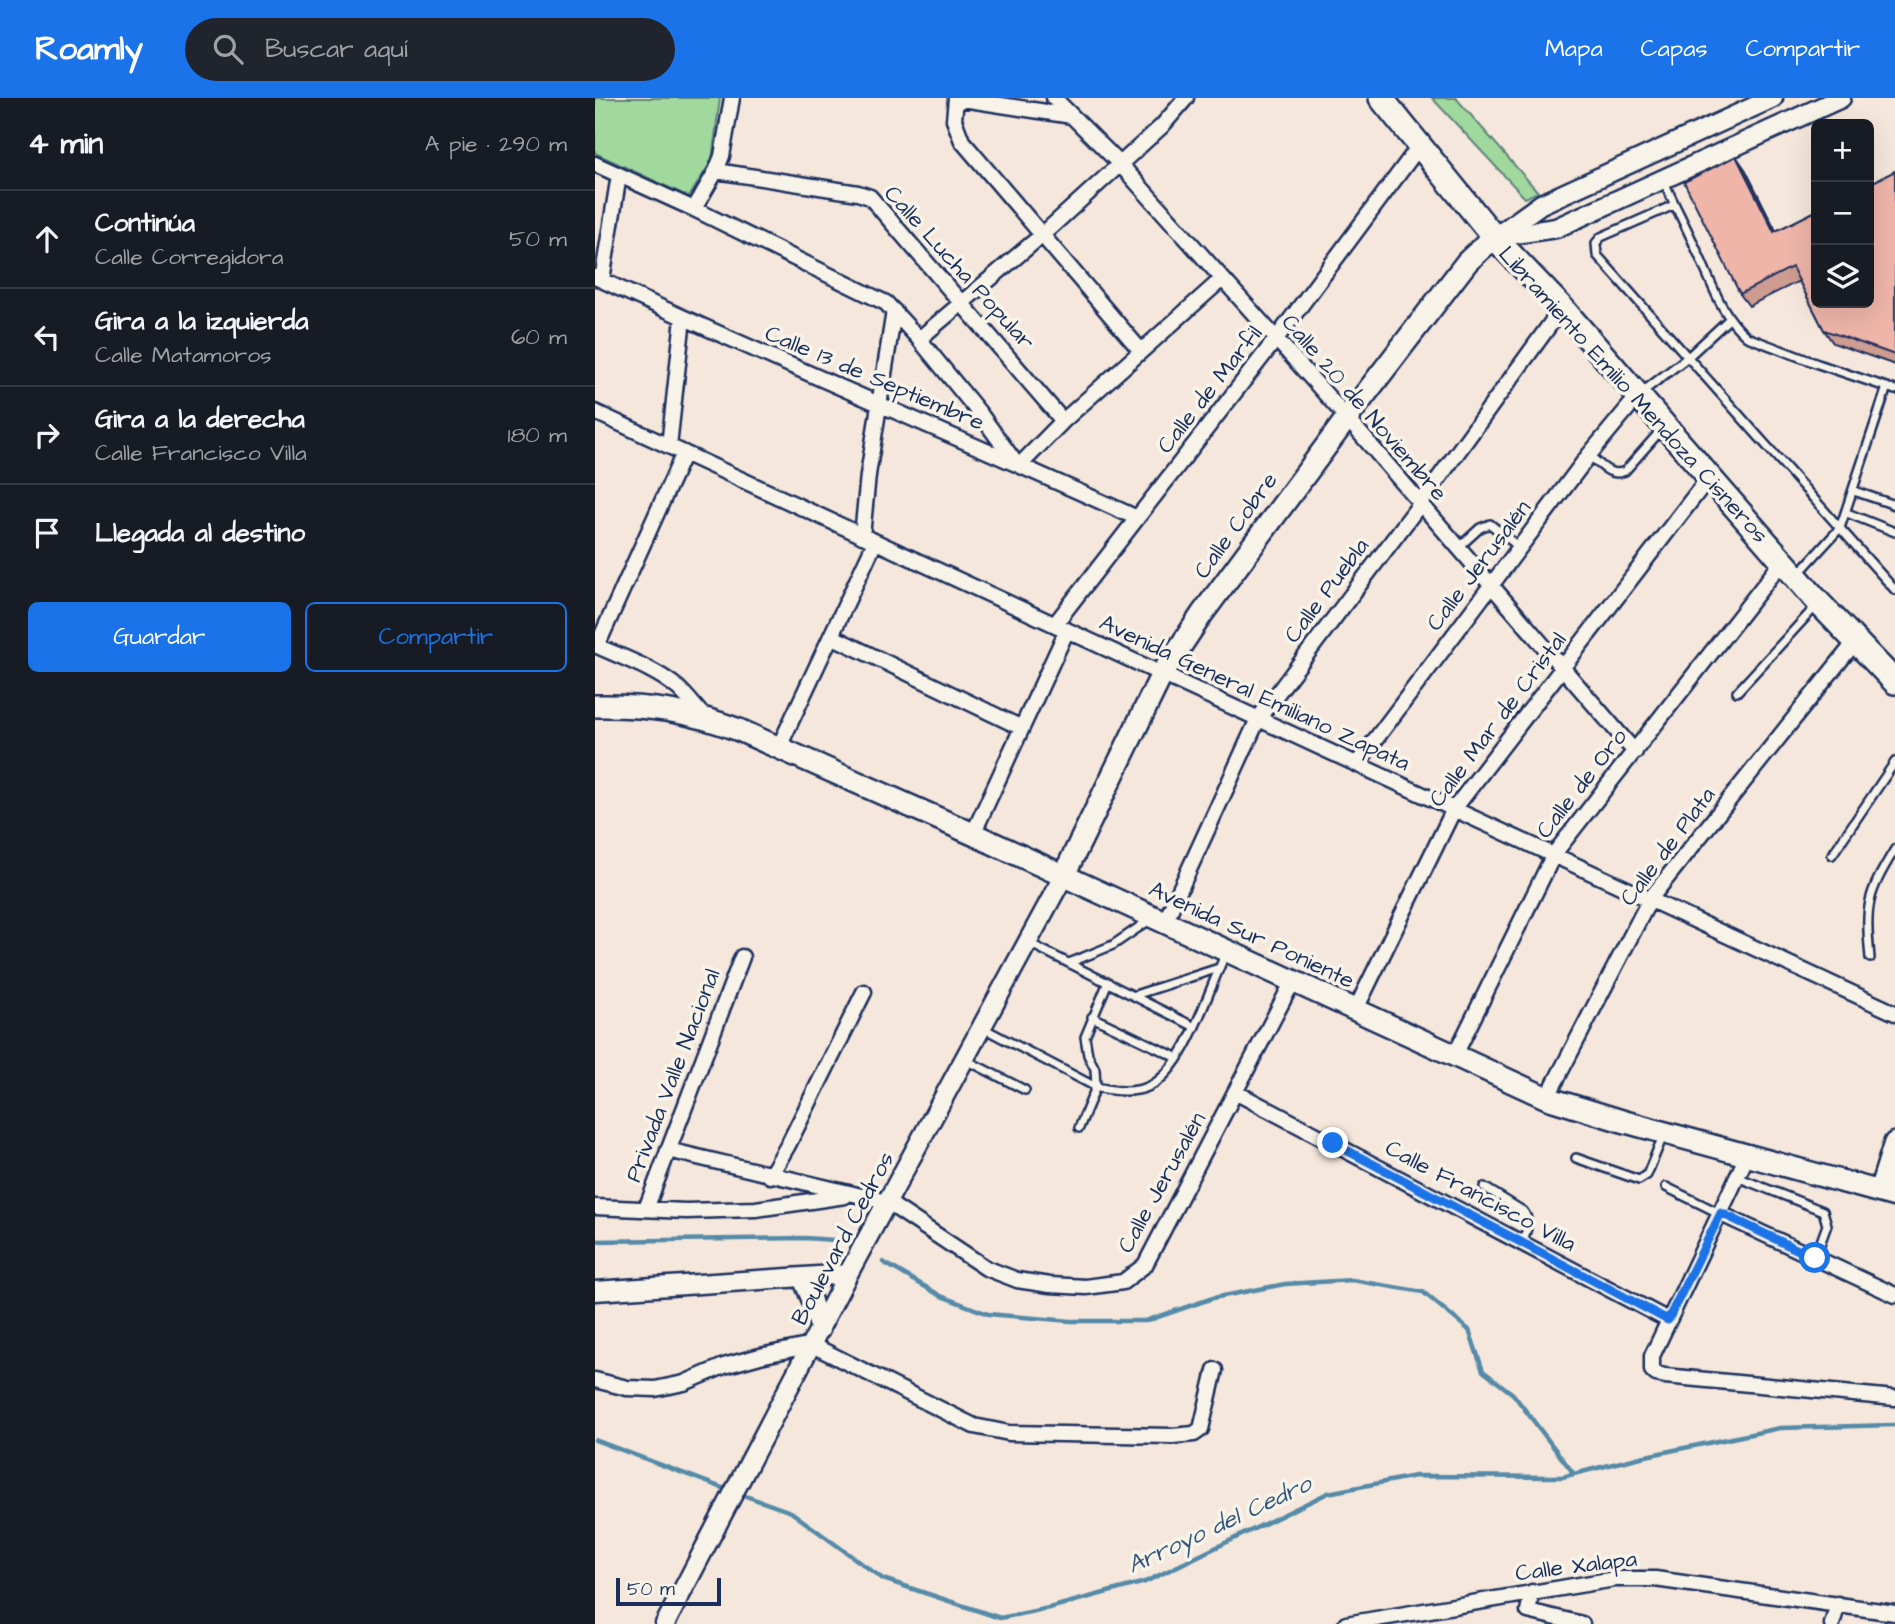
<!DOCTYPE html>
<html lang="es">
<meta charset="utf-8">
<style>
body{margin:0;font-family:"Architects Daughter",sans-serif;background:#20242c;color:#f1f3f6}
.controls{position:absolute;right:21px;top:21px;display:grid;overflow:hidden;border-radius:10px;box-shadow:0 7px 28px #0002}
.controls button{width:63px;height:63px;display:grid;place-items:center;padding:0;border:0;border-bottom:2px solid #363941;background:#171b24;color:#f1f3f6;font:35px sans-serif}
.scale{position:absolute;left:21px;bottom:18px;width:105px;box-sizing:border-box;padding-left:7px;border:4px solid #1b2f5e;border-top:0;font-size:19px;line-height:24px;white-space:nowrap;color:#1b2f5e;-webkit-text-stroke:5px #f7f3e8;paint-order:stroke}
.stop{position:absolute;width:21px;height:21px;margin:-16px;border:5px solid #1a73e8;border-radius:50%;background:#fff}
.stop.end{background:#1a73e8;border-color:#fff;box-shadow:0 2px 7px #0008}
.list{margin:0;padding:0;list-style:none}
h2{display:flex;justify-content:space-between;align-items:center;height:91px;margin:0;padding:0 28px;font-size:30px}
h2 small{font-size:23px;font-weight:400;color:#9ea1a6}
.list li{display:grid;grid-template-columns:46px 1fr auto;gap:21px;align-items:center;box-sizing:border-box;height:98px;padding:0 28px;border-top:2px solid #363941}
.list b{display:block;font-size:26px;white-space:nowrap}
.list p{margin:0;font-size:23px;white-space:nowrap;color:#9ea1a6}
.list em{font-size:23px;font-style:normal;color:#9ea1a6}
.actions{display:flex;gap:14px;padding:21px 28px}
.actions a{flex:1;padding:16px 0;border:2px solid #1a73e8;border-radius:10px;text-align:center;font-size:24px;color:#1a73e8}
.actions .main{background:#1a73e8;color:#fff}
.icon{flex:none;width:38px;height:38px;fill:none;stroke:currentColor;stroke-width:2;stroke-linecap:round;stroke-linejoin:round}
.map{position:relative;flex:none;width:1300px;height:1526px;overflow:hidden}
header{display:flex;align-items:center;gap:42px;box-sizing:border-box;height:98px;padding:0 35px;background:#1a73e8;color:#fff}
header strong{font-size:33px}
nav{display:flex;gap:38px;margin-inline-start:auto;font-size:24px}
.search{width:490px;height:63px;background:#20242c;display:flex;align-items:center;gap:18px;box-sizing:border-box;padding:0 24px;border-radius:38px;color:#9ea1a6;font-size:26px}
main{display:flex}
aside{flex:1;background:#171b24}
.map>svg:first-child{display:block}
</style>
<header>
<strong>Roamly</strong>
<div class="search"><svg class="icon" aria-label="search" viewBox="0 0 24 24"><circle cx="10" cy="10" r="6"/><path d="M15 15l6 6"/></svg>Buscar aquí</div>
<nav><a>Mapa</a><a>Capas</a><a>Compartir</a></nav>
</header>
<main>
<aside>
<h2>4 min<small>A pie · 290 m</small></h2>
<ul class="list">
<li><svg class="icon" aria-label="ahead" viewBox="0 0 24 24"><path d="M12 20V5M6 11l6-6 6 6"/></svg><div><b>Continúa</b><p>Calle Corregidora</p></div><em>50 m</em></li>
<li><svg class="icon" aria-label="left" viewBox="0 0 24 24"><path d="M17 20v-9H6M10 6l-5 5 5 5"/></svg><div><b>Gira a la izquierda</b><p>Calle Matamoros</p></div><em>60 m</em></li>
<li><svg class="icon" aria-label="right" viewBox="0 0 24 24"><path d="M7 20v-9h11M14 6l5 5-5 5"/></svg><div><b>Gira a la derecha</b><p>Calle Francisco Villa</p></div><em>180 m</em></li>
<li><svg class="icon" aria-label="arrive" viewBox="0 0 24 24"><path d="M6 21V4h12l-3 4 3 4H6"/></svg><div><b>Llegada al destino</b></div></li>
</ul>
<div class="actions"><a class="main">Guardar</a><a>Compartir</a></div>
</aside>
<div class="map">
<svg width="1300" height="1526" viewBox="0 0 1300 1526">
<rect width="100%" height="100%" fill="#f5e7db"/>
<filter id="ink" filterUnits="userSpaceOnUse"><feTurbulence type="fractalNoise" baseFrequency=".0143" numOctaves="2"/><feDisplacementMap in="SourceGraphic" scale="14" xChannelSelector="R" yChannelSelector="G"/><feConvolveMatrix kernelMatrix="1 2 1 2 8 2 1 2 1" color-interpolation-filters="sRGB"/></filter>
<g filter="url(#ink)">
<path fill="#a1d89d" stroke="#5e847e" stroke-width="2" d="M0 0H125L117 62 94 99 0 55Z
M837 0H861L943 94 930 100Z"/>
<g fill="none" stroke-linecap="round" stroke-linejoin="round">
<path stroke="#548aa8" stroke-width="4.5" d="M0 1143 210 1140 239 1142
M288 1164 346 1198 393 1216 476 1223H551L618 1200 690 1186 757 1182 828 1194 874 1232 888 1273 918 1296 979 1376
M0 1342 133 1392
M142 1395 196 1414 288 1481 405 1520 454 1510 550 1484 733 1395 820 1378 967 1379 1046 1359 1185 1330 1300 1327"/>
<g stroke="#1b2f5e" stroke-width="12">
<path id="service" d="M1069 83C1079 107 1092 130 1102 153 1116 183 1126 218 1152 239L1223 266 1300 292
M1079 107 1006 139 1001 145 1002 157 1300 492
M1046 295 1093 259 1134 221
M994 357C1005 366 1015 380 1030 373L1068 330
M1259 393 1300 407
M1252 415 1300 434
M863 450 885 430 895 426 924 449
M1204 475 1245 430 1292 289
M1142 594 1222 507
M1237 757 1300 664
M434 845 598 928
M1275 860C1270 806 1272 797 1300 751
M474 865 518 847 556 821
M540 897 624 870
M497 919 583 960
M388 930 501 989C519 993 538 996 555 988 592 969 613 892 631 855
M371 962 430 992
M484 1030 501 989 500 971 493 957 490 939 513 884
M981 1060 1044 1082 1052 1077 1068 1038
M1142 1079 1228 1113 1232 1127 1220 1160
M889 1089 928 1113C936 1123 932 1133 927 1144
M1071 1089 1126 1116"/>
</g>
<g stroke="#1b2f5e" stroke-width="19">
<path id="minor" d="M361 0 359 22 367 43 546 253
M361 0 477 18
M459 0 525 66 752 320 1040 654
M0 66 99 111 291 205 324 241 386 317 420 364
M121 73 263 95 275 99 468 323
M99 111 121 73 127 58 137 0
M0 179C179 263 362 338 542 420
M7 182 24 77
M324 241 447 137 567 28 591 0
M0 314 1300 915
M74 348 88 220
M425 367 468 323 627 181
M267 438 273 377 299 213
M460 526 681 241 825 47
M236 538 427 630
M0 547C28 560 59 570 83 590 92 598 100 609 108 618
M2 548 89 355
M184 649 280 444
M762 666 994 357 1043 298
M378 736 472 532
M570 824 663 621 825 406 967 210
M760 913 859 711 1115 378
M859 959 959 756 1187 464
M640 994 1073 1222
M952 1000 1055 801 1260 544
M73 1052 292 1104 391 1170 422 1182 455 1187 491 1189 528 1184 550 1167 698 883
M1152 1058 1057 1258V1272L1061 1276 1070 1278 1300 1300
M175 1078 193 1047 269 894
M0 1109 91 1113 161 1111 250 1098
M51 1111 147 859
M1126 1116 1300 1197
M0 1282 32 1290 60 1291 89 1285 129 1268 165 1258 217 1247 379 1328 414 1335 577 1338 599 1336 606 1331 620 1272
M937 1494 933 1513 987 1526
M751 1526 1020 1481H1060L1300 1515
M1237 1526 1243 1506"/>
</g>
<g stroke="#1b2f5e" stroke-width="23">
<path id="tertiary" d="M903 137 946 106 1178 0
M899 139 961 130 1246 0
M207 1180 217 1203 225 1232
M0 1193 253 1176
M70 1526 253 1176 469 777"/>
</g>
<g stroke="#1b2f5e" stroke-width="26">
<path id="secondary" d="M0 608C53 607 94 613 144 632L378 736 952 1000 1027 1023 1300 1098
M469 777 567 576 607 516 752 320 872 164 899 139
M1285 1093 1300 1045"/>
</g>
<g stroke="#1b2f5e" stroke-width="28">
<path id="primary" d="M786 0 899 139 967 210 1224 505 1300 584"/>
</g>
<use href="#service" stroke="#f7f3e8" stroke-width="7"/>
<use href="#minor" stroke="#f7f3e8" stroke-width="14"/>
<use href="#tertiary" stroke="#f7f3e8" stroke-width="18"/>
<use href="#secondary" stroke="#f7f3e8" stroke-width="21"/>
<use href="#primary" stroke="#f7f3e8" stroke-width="23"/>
</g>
<path fill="#ce9c91" stroke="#1b2f5e" stroke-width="2" d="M1150 71 1181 133 1300 73V267L1238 245 1229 232 1204 183 1154 208 1145 196Z"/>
<path fill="#a77f76" stroke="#1b2f5e" stroke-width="2" d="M1141 58 1150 71 1188 147 1179 134Z"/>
<path fill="#efb5a9" stroke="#1b2f5e" stroke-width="2" d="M1141 58 1179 134 1221 113V205H1274V86L1300 73V257L1229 232 1197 169 1145 196 1089 84Z"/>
</g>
<g fill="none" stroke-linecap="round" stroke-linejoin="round" filter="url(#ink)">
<path stroke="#1a73e8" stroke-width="9" d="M738 1045 1073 1222 1126 1115 1220 1160"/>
</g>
<g text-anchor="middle" stroke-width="7" stroke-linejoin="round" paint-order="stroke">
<g font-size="23" fill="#1b2f5e" stroke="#f7f3e8">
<text transform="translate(365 169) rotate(48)" y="8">Calle Lucha Popular</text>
<text transform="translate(280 279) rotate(23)" y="8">Calle 13 de Septiembre</text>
<text transform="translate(614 291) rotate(-52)" y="8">Calle de Marfil</text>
<text transform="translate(1039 296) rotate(48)" y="8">Libramiento Emilio Mendoza Cisneros</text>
<text transform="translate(770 309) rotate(49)" y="8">Calle 20 de Noviembre</text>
<text transform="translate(640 427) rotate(-54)" y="8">Calle Cobre</text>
<text transform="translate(883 467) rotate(-53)" y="8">Calle Jerusalén</text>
<text transform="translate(731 492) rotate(-53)" y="8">Calle Puebla</text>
<text transform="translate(660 594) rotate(25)" y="8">Avenida General Emiliano Zapata</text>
<text transform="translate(902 621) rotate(-53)" y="8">Calle Mar de Cristal</text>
<text transform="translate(986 685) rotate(-52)" y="8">Calle de Oro</text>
<text transform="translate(1072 748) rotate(-53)" y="8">Calle de Plata</text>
<text transform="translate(657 836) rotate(25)" y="8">Avenida Sur Poniente</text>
<text transform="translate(77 977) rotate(-69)" y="8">Privada Valle Nacional</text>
<text transform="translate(566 1084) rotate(-61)" y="8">Calle Jerusalén</text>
<text transform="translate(886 1097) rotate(28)" y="8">Calle Francisco Villa</text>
<text transform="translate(247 1140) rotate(-62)" y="8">Boulevard Cedros</text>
<text transform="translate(981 1467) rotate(-7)" y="8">Calle Xalapa</text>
</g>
<g font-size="24" font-style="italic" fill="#33557d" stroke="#f7f3e8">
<text transform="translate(624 1426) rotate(-25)" y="8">Arroyo del Cedro</text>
</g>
</g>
</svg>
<div class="controls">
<button>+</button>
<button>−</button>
<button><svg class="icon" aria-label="layers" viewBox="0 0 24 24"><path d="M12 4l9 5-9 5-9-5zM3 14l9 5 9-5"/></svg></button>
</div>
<div class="scale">50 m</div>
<div class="stop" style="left:1220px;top:1160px"></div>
<div class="stop end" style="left:738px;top:1045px"></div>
</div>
</main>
